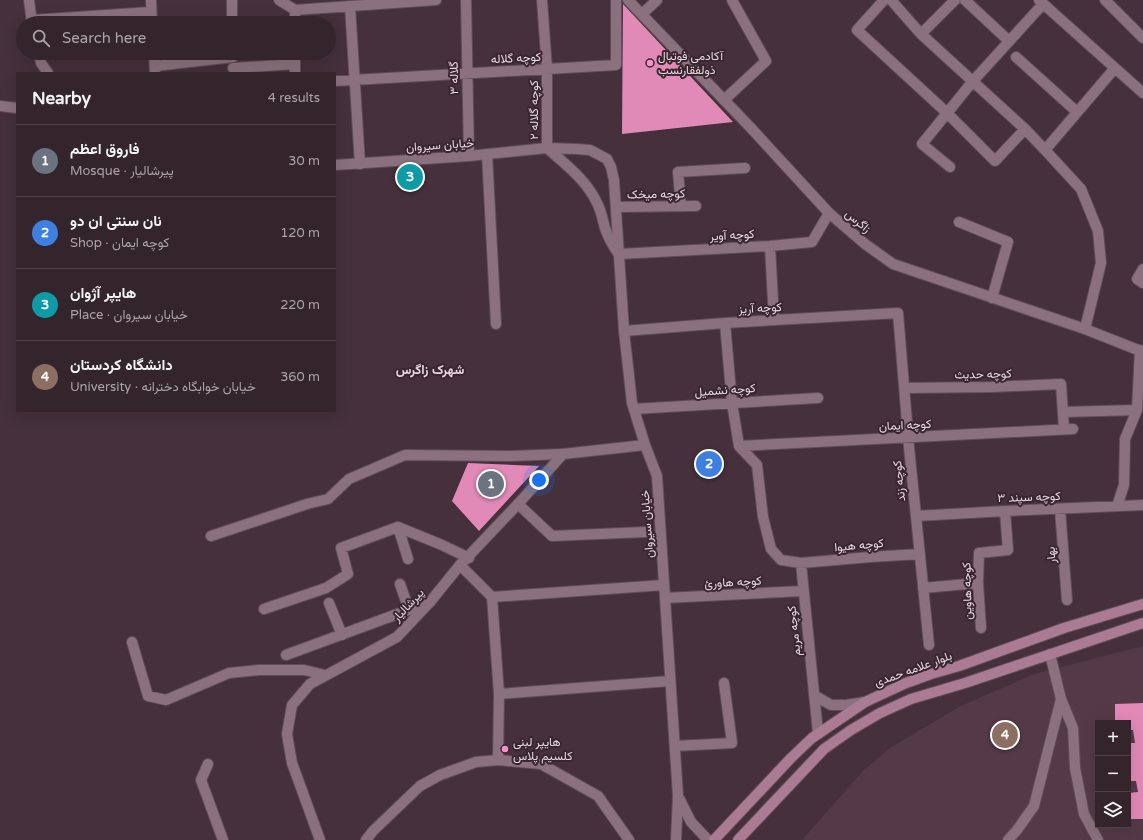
<!DOCTYPE html>
<meta charset="utf-8">
<style>
body{margin:0;font-family:"Varela Round",Vazirmatn,sans-serif;background:#3c2c34;color:#f1f3f6}
.controls{position:absolute;right:12px;bottom:12px;display:grid;overflow:hidden;border-radius:0px;box-shadow:0 4px 16px #0002}
.controls button{width:36px;height:36px;display:grid;place-items:center;padding:0;border:0;border-bottom:1px solid #4e4148;background:#34242c;color:#f1f3f6;font:20px sans-serif}
.you{position:absolute;left:539px;top:480px;width:14px;height:14px;margin:-10px;border:3px solid #fff;border-radius:50%;background:#1a73e8;box-shadow:0 0 0 6px #1a73e833}
.badge{display:grid;place-items:center;width:26px;height:26px;border-radius:50%;background:#8c9099;color:#fff;font-size:13px;font-weight:700}
.pin{position:absolute;translate:-50% -50%;border:2px solid #fff;box-shadow:0 1px 4px #0006}
.list{margin:0;padding:0;list-style:none}
h2{display:flex;justify-content:space-between;align-items:center;height:52px;margin:0;padding:0 16px;font-size:17px}
h2 small{font-size:13px;font-weight:400;color:#a9a4a9}
.list li{display:grid;grid-template-columns:26px 1fr auto;gap:12px;align-items:center;box-sizing:border-box;height:72px;padding:0 16px;border-top:1px solid #4e4148}
.list b{display:block;font-size:15px;white-space:nowrap}
.list p{margin:0;font-size:13px;white-space:nowrap;color:#a9a4a9}
.list em{font-size:13px;font-style:normal;color:#a9a4a9}
.icon{flex:none;width:22px;height:22px;fill:none;stroke:currentColor;stroke-width:2;stroke-linecap:round;stroke-linejoin:round}
.map{position:relative;flex:none;width:1143px;height:840px;overflow:hidden}
.search{position:absolute;background:#34242c;box-shadow:0 4px 16px #0002;left:16px;top:16px;width:320px;height:44px;display:flex;align-items:center;gap:10px;box-sizing:border-box;padding:0 14px;border-radius:22px;color:#a9a4a9;font-size:15px}
.panel{position:absolute;background:#34242c;box-shadow:0 4px 16px #0002;left:16px;top:72px;width:320px;height:340px;border-radius:0px}
.map>svg:first-child{display:block}
</style>
<div class="map">
<svg width="1143" height="840" viewBox="0 0 1143 840">
<rect width="100%" height="100%" fill="#45303b"/>
<path fill="#543a47" fill-rule="evenodd" d="M1143 646V840H802L863 771 890 748 959 707 1034 674ZM1098 723H1128V825H1098Z"/>
<path fill="#e189b7" d="M623 4 733 122 622 134Z
M416 168V187L403 186V169Z
M717 458 719 470 701 469 700 460Z
M468 463 539 466 479 531 452 501Z
M1143 703V819H1128V793L1138 792 1136 781H1128V743H1135L1133 730H1128V723H1115V704Z"/>
<g fill="none" stroke-linecap="round" stroke-linejoin="round">
<g stroke="#5f4e57" stroke-width="12">
<path id="minor" d="M151 0 152 23
M232 0V23
M279 0 295 10 436 0
M466 0 469 156
M542 0 547 69V148
M884 0 857 30 946 112 995 161 1025 129
M891 0 921 34 1025 129 1045 150
M965 0 1009 41
M1039 0 1115 68 1045 150 1081 189 1098 231 1101 263 1085 329
M1105 0 1143 38
M350 6 360 164
M642 14 657 0
M32 20 151 12
M295 23V10
M921 34 955 0
M154 53 155 73
M1016 57 1077 112
M155 66 233 57
M233 68 295 64
M1115 68 1143 93
M295 73V53
M335 81 616 65V0
M724 100 766 61 732 0
M0 106 17 108
M487 154 496 324
M950 167 922 144 973 81 1043 4
M681 206 678 172 745 168
M616 207 696 206
M959 222 1008 242 992 298
M770 246 774 320
M619 254 770 246 812 242 829 213
M1143 269 1137 279 1143 283
M725 323 732 403 739 446 757 465 763 517 771 549 781 560 801 563 870 557 920 554
M624 331 725 323 898 313 909 447 929 645
M905 388 992 387 1061 384 1064 429
M634 409 818 398
M1063 412 1137 410
M739 446 1073 429
M518 504 552 536 645 532
M1117 506 1124 485 1125 439 1137 410 1140 350
M1060 509 1067 600
M916 516 1005 511 1143 505
M398 527 408 559
M211 536 307 504 328 499 349 479 405 455 511 456 563 454
M801 563 818 733
M460 565 492 597 499 694 498 760
M400 584 409 610
M923 588 978 583
M492 597 664 585
M665 598 803 591
M329 603 342 635
M264 609 326 588 348 574 341 548 398 527 442 545 469 558
M981 628 978 583 979 553 1008 550 1005 511
M132 642 148 696 166 700 229 673 259 670H304L325 675
M1050 654 1061 699 1073 728 1075 768 1084 814 1098 840
M286 655 430 602
M499 694 670 681
M814 695 831 705H846L865 702
M675 746 732 743 724 683
M208 764 201 780 223 840
M366 840 373 831 420 786 440 775 476 762 498 760 541 764 598 796 629 840
M1008 840 1017 830 1034 806 1061 699"/>
</g>
<g stroke="#5f4e57" stroke-width="12">
<path id="tertiary" d="M29 0 32 23
M628 0 750 127 829 213 865 244 893 264 1085 329 1143 352
M39 53 41 63 48 73
M547 148C566 165 587 180 598 205 602 213 603 223 606 231 609 239 613 246 618 253
M335 165 469 156 547 148 577 149 590 150 607 159 611 167 614 180 624 331 632 403 645 445 657 476 678 796 676 840
M679 798 691 822 708 840
M320 840 292 763 287 734 292 705 310 684 397 637 430 602 460 565 518 504 563 454 645 445"/>
</g>
<g stroke="#5f4e57" stroke-width="12">
<path id="secondary" d="M714 840 791 758 812 738 865 702 906 683 931 674 959 666 1064 628 1143 604
M738 840 824 749 851 730 880 713 911 699 965 683 1143 623"/>
</g>
<use href="#minor" stroke="#8a717d" stroke-width="10"/>
<use href="#tertiary" stroke="#8a717d" stroke-width="10"/>
<use href="#secondary" stroke="#ab7b94" stroke-width="10"/>
</g>
<g fill="#f98fc8" stroke="#3a2630" stroke-width="1.5">
<circle cx="650" cy="63" r="4"/>
<circle cx="505" cy="749" r="4"/>
</g>
<g text-anchor="middle" stroke-width="4" stroke-linejoin="round" paint-order="stroke">
<g font-size="12" fill="#e6d8df" stroke="#3a2630" text-anchor="start">
<text x="658" y="60">آکادمی فوتبال<tspan x="658" dy="14">ذولفقارنسب</tspan></text>
<text x="513" y="746">هایپر لبنی<tspan x="513" dy="14">کلسیم پلاس</tspan></text>
</g>
<g font-size="12" fill="#e6d8df" stroke="#3a2630">
<text transform="translate(516 58) rotate(-3)" y="4">کوچه گلاله</text>
<text transform="translate(454 78) rotate(-91)" y="4">گلاله ۳</text>
<text transform="translate(534 110) rotate(-90)" y="4">کوچه گلاله ۲</text>
<text transform="translate(440 145) rotate(-4)" y="4">خیابان سیروان</text>
<text transform="translate(656 194) rotate(-1)" y="4">کوچه میخک</text>
<text transform="translate(858 221) rotate(40)" y="4">زاگرس</text>
<text transform="translate(732 235) rotate(-3)" y="4">کوچه آویر</text>
<text transform="translate(760 308) rotate(-3)" y="4">کوچه آریز</text>
<text transform="translate(983 374) rotate(-1)" y="4">کوچه حدیث</text>
<text transform="translate(725 390) rotate(-4)" y="4">کوچه نشمیل</text>
<text transform="translate(905 425) rotate(-3)" y="4">کوچه ایمان</text>
<text transform="translate(899 481) rotate(-96)" y="4">کوچه زند</text>
<text transform="translate(1029 497) rotate(-2)" y="4">کوچه سپند ۳</text>
<text transform="translate(647 524) rotate(-94)" y="4">خیابان سیروان</text>
<text transform="translate(859 545) rotate(-5)" y="4">کوچه هیوا</text>
<text transform="translate(1051 555) rotate(-94)" y="4">بهار</text>
<text transform="translate(733 582) rotate(-3)" y="4">کوچه هاورئ</text>
<text transform="translate(967 591) rotate(-91)" y="4">کوچه هاوین</text>
<text transform="translate(408 605) rotate(-47)" y="4">پیرشالیار</text>
<text transform="translate(794 631) rotate(-96)" y="4">کوچه مریم</text>
<text transform="translate(913 669) rotate(-20)" y="4">بلوار علامه حمدی</text>
</g>
<g font-size="13" font-weight="bold" fill="#e6d8df" stroke="#3a2630">
<text x="430" y="374">شهرک زاگرس</text>
</g>
</g>
</svg>
<div class="controls">
<button>+</button>
<button>−</button>
<button><svg class="icon" aria-label="layers" viewBox="0 0 24 24"><path d="M12 4l9 5-9 5-9-5zM3 14l9 5 9-5"/></svg></button>
</div>
<div class="you"></div>
<div class="pin badge" style="left:491px;top:484px;background:#6b7280">1</div>
<div class="pin badge" style="left:709px;top:464px;background:#3f7fe0">2</div>
<div class="pin badge" style="left:410px;top:177px;background:#0f9aa8">3</div>
<div class="pin badge" style="left:1005px;top:735px;background:#8d6e63">4</div>
<div class="search"><svg class="icon" aria-label="search" viewBox="0 0 24 24"><circle cx="10" cy="10" r="6"/><path d="M15 15l6 6"/></svg>Search here</div>
<section class="panel">
<h2>Nearby<small>4 results</small></h2>
<ul class="list">
<li><span class="badge" style="background:#6b7280">1</span><div><b>فاروق اعظم</b><p>Mosque · پیرشالیار</p></div><em>30 m</em></li>
<li><span class="badge" style="background:#3f7fe0">2</span><div><b>نان سنتی ان دو</b><p>Shop · کوچه ایمان</p></div><em>120 m</em></li>
<li><span class="badge" style="background:#0f9aa8">3</span><div><b>هایپر آژوان</b><p>Place · خیابان سیروان</p></div><em>220 m</em></li>
<li><span class="badge" style="background:#8d6e63">4</span><div><b>دانشگاه کردستان</b><p>University · خیابان خوابگاه دخترانه</p></div><em>360 m</em></li>
</ul>
</section>
</div>
